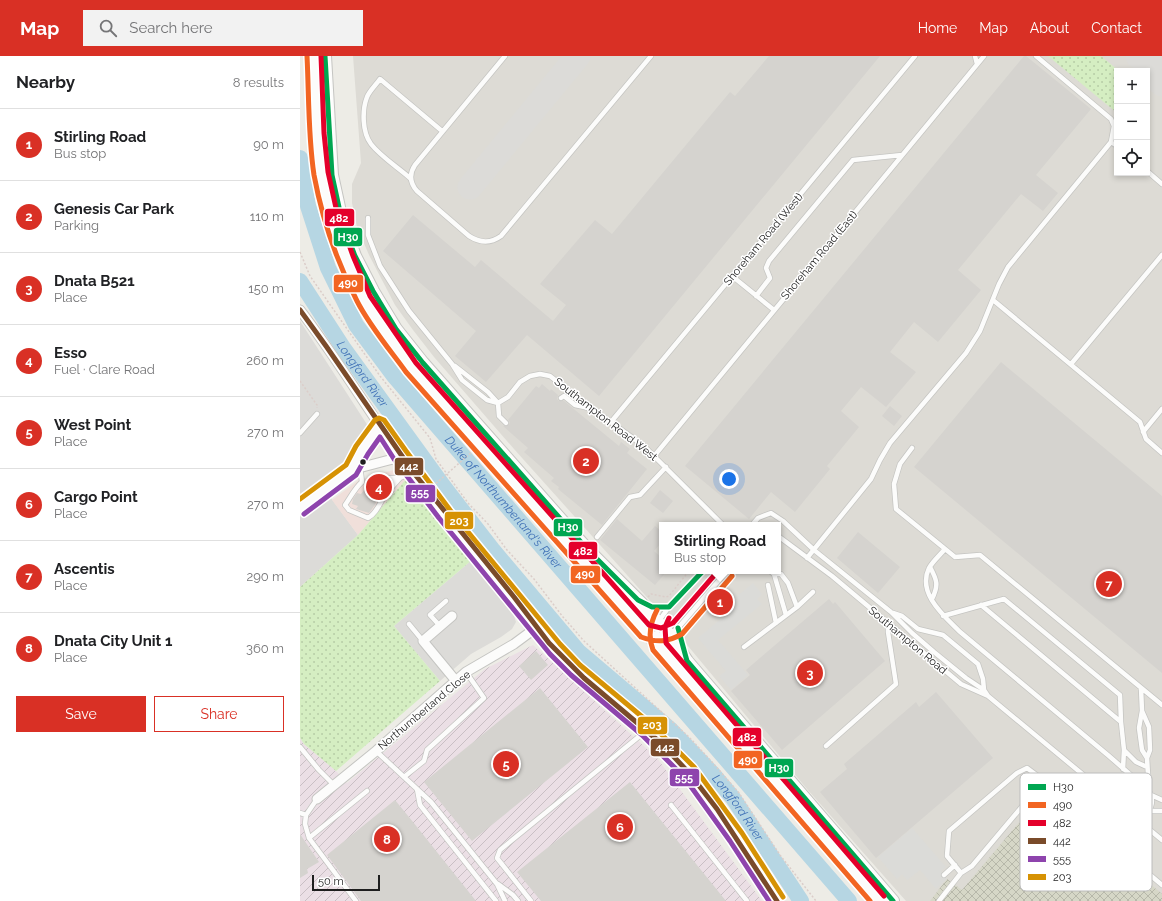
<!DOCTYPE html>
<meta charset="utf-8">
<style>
body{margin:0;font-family:Raleway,sans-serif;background:#f2f2f2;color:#202124}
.controls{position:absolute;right:12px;top:12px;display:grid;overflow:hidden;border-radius:0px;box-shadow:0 2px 6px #0003}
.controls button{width:36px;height:36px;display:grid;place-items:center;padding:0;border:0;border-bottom:1px solid #e0e0e0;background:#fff;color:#202124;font:20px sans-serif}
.scale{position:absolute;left:12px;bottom:10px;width:68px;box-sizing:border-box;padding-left:4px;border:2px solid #1e1e1e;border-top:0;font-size:11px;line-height:14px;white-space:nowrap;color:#1e1e1e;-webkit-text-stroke:3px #fff;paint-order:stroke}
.you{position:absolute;left:429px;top:423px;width:14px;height:14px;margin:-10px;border:3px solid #fff;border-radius:50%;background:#1a73e8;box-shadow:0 0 0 6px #1a73e833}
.badge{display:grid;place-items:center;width:26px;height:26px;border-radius:50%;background:#d93025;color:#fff;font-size:13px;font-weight:700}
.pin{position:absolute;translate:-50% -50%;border:2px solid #fff;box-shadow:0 1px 4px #0006}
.popup{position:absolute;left:359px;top:466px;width:122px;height:52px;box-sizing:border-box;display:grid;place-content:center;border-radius:0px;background:#fff;filter:drop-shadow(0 1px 3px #0005);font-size:13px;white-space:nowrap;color:#757577}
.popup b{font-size:15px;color:#202124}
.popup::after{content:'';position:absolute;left:50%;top:100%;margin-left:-8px;border:8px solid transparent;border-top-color:#fff}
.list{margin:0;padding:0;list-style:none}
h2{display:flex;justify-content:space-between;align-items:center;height:52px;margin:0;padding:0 16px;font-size:17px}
h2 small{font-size:13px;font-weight:400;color:#757577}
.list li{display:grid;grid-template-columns:26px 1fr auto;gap:12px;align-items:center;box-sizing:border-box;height:72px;padding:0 16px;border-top:1px solid #e0e0e0}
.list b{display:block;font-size:15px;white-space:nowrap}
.list p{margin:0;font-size:13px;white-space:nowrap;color:#757577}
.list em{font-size:13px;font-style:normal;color:#757577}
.actions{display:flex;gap:8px;padding:12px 16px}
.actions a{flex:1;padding:9px 0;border:1px solid #d93025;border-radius:0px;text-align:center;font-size:14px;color:#d93025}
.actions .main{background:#d93025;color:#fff}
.icon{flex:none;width:22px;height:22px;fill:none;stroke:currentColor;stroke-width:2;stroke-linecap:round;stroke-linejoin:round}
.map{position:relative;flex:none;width:862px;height:845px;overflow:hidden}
header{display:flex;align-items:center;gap:24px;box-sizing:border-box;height:56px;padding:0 20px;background:#d93025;color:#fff}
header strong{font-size:19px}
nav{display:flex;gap:22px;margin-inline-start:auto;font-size:14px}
.search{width:280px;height:36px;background:#f2f2f2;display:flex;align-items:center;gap:10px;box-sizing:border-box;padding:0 14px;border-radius:0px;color:#757577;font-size:15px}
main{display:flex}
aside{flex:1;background:#fff}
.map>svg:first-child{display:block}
</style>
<header>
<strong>Map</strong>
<div class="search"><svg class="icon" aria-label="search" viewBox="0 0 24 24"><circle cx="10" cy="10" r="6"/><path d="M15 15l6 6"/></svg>Search here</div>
<nav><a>Home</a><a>Map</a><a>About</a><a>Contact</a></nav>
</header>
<main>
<aside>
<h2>Nearby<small>8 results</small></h2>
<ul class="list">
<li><span class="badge">1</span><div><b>Stirling Road</b><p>Bus stop</p></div><em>90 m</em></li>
<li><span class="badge">2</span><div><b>Genesis Car Park</b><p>Parking</p></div><em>110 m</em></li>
<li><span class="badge">3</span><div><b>Dnata B521</b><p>Place</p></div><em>150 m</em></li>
<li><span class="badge">4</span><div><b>Esso</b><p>Fuel · Clare Road</p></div><em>260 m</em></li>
<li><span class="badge">5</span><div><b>West Point</b><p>Place</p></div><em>270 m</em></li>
<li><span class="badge">6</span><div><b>Cargo Point</b><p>Place</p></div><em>270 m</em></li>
<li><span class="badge">7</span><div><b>Ascentis</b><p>Place</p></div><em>290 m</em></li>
<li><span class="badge">8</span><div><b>Dnata City Unit 1</b><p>Place</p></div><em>360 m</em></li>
</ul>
<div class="actions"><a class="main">Save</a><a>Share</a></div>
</aside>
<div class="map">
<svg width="862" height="845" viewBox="0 0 862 845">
<defs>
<pattern id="industrial-furrows" width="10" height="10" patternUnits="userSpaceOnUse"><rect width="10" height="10" fill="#ebdfe5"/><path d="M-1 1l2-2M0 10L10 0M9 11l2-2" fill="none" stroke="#c9bfc4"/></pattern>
<pattern id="construction-cross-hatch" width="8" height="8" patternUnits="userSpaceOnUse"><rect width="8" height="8" fill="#d6d7c7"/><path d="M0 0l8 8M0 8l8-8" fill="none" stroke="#b7b8aa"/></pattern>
<pattern id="grass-dots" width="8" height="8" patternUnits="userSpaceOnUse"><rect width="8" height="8" fill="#d5eec2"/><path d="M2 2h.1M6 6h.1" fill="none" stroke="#b6cca6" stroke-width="1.8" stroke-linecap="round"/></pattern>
</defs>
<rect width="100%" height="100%" fill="#edece6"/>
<path fill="#dcdbd8" d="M0 265 68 370 53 391 49 403 36 415 20 427 58 479 0 531Z
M172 504 208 549 213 557 216 566 212 573 201 581 171 598 140 625 94 570Z"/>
<path fill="#f0dfda" d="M97 413 107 422 58 479 32 444 59 424Z"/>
<path fill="url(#industrial-furrows)" d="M233 589 357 702 462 845H0V682L4 688 36 715 47 727 185 613Z"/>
<path fill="#dddbd5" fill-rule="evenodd" d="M53 0H862V845H606L507 733 353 548 214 393 134 301 113 274 95 249 69 199 57 171 52 147V128L61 107ZM817 15H847V117H817ZM362 469H478V515H362Z"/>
<path fill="url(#construction-cross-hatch)" d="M728 756H765L862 838V845H630L647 823 662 834Z"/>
<path fill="url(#grass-dots)" d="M748 0H801L819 15H817V57Z
M107 422 172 504 94 570 140 625 36 715 4 688 0 682V531L58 479Z"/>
<path fill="#dbdbd8" d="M453 527 462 538 457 543 462 548 418 584 448 619 431 634 419 620 426 615 398 582 429 556 425 550Z
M612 772 646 811 641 815 647 823 636 833 620 814 607 824 602 818 597 823 578 801Z"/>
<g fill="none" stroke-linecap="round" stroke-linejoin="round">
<g stroke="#b6d6e3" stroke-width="16">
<path id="s1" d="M0 102 8 150 28 212 56 269 94 320 549 845"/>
<path id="s2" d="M0 225 44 293 144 431 192 493 278 595 370 673 412 717 433 742 501 845"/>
</g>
<path stroke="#dcdbd8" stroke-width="25" d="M838 0 846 2 862 1
M847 16 862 28
M170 131 278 0"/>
</g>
<path fill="#d5d3cf" d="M469 0H580L299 340 227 279 186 326 155 300 176 275 83 195 113 159 175 211 181 204 253 265 266 249 240 228 295 164 312 178 430 36 435 40Z
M724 0H726L791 53 736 119 758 137 743 155 721 138 658 214 681 234 638 286 614 266 590 296 616 316 586 351 561 331 541 355 559 371 527 410 530 413 495 456 471 436 449 463 385 410Z
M701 306 862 440V617L614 411Z
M242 328 250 335 251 333 258 339 257 343 259 345H264L319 390 321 386 330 393 327 397 347 413 302 469 258 433 259 431 251 425 254 422 224 396 228 392 203 370 209 369 210 366 208 364 236 330 239 332Z
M590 350 602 360 594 370 582 360Z
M76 419 77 424 85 426 84 429 89 435H95L89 442 87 436 82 437 80 435 75 449 69 457 56 453 58 450 52 448 53 443 57 437 61 438Z
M360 434 373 445 363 457 350 447Z
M317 463 342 485 355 470 362 476V486L354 495 362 502V515H367L355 529 300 484Z
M558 476 600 511 578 537 537 502Z
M529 543 533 548 535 546 585 605 482 694 431 635 450 619 446 614Z
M236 595 248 609 231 624 219 610Z
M240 632 288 691 172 785 124 726Z
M636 636 693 702 576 802 520 736 547 713 544 708 616 646 619 651Z
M330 726 426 845H241L217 816Z
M95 744 113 766 176 845H61L27 799Z
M0 778 19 806 7 813 8 817 0 822Z"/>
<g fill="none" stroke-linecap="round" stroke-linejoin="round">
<g stroke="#c5c5c2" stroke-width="6">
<path id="service" d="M205 0 115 109C109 118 110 127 117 135L169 180C180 187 190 188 201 180L351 0
M675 0 677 8
M811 86 817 90
M847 115 862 128
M111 123C99 112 81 101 71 88 62 76 62 54 67 41 70 34 76 29 80 23L142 75
M68 162V179L80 210 109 255 152 308 162 324 187 344 198 347
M432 220 474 254
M456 240 470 222 466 212 469 205 553 104 602 99
M693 244 840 366 846 383 862 397
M771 308 862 199
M155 310 188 336 198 347 199 360 206 367
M261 342 264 340 275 349 289 352
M198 347 208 341 220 326 230 320 240 318 250 320 291 352 344 390 423 469
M311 366 615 0
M843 376 862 353
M0 377 17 358
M612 392 600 408 594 428 596 453 655 501 680 499 862 649
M355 399 684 0
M60 410 62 426C54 433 51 441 45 449L49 454 68 462C76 458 80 447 85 439
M80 422H100
M88 428 97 424
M91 432 100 422 113 416
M452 469 458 462 471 457 483 465 514 494 591 556 612 577 634 596 666 622 684 634 688 640 862 784
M478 480 532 520 661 628 688 640
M297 481 330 441 340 439 366 411
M645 493C640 499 633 505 629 512 617 537 643 559 659 575L809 700 849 735C854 743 852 751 847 758
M507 502 571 423 580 404 590 387 666 297 680 275 699 228 708 211 811 86 814 70 811 63 736 0
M630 511C637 524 639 529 632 543
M470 515 474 518 486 559
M474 518H481L488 527 497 551
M468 529 476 567
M348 549 352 551H369
M681 549 821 666 824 694 823 713
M593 557 602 560 618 573 643 579 678 608 683 623 684 634
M643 560 704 543 820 639 821 666
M109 568 123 585
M140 570 130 559 146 545
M378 572 383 592
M351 577C363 581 368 579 378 572L427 515
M357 582 358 566 369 551 403 515
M444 591 497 551 513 536
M841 632 842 655 839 672 842 694 847 702
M842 655 849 671 850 694 847 702 849 735
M526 690 596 628 588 576V566
M0 691 19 714 34 729
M824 694 836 706 847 711
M76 695 131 746 197 828 205 845
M104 721 124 705 127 694 184 642 166 616
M117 733 120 749 196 845
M851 739 862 744
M17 743 6 759 5 768 9 782 56 845
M371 749 447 845
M849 755H862
M0 757 6 759
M9 782 67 735
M826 799 829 787 834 772
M661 817 647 800 649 775 717 717 727 712 743 724 749 739
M644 819 655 809
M198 828 213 839 218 845
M231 845 197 802 200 794 347 674
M639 845 661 817 672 810 725 747C738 737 746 736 761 744L862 829"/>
</g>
<g stroke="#c5c5c2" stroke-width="11">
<path id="minor" d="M0 254C36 301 66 351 100 399 133 446 172 489 208 534 224 553 238 575 255 594 292 634 338 662 375 701 416 744 444 797 477 845
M51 414 62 394 80 369
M0 452 51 414 93 403 100 399
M152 560 123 585 156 625
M17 743 76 695 166 616 214 588 237 571"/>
</g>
<g stroke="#c5c5c2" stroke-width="14">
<path id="tertiary" d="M14 0 17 77 21 117 29 154 46 203 64 243 87 278 111 311 363 595 579 845
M25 0 32 119 42 165 55 200 73 235 96 273 123 307 287 493 341 547 369 578 387 605 593 845"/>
</g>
<path stroke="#dbcdc9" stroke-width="1.5" stroke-dasharray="2 2" stroke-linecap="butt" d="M0 196 10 220 80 320 130 382 136 403 168 447 188 468 207 494 234 523 263 561 284 585 389 681 413 707 439 737 480 799 516 845
M0 325 17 349V352
M133 430 173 395
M406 523 414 515
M348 541 351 538 366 541 369 540 389 515"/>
<use href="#service" stroke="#fcfcfb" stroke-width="4.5"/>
<use href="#minor" stroke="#fcfcfb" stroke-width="9"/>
<use href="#tertiary" stroke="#fcfcfb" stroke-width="12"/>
<g stroke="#c5c5c2" stroke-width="6" stroke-linecap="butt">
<path id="service-bridge" d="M834 772 847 758"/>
</g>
<use href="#service-bridge" stroke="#fcfcfb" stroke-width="4.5"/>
<g stroke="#fff" stroke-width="8">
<path id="bus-1" d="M25 0 32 119 42 165 55 200 73 235 96 273 123 307 287 493 338 544 352 551H369L403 515
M378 572 387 605 593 845"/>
</g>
<g stroke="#fff" stroke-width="8">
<path id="bus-2" d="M7 0C9 39 8 80 14 119 22 162 37 206 57 245 69 269 90 294 106 316L341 581C357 587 368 586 382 578L432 520
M357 554C350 567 348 581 353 594L570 845"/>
</g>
<g stroke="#fff" stroke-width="8">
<path id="bus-3" d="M21 0 24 77 28 116 36 152 53 200 70 240 116 307 349 569 361 572 373 567 418 515
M369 562 365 571 366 587 584 840"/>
</g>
<g stroke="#fff" stroke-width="8">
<path id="bus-4" d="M0 254 26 290 113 416 214 541 249 587 284 622 361 687 390 718 417 753 477 845"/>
</g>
<g stroke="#fff" stroke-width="8">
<path id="bus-5" d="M4 458 56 419 68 398 80 381 94 403 139 462 250 598 271 619 342 679 384 721 430 785 469 845"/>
</g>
<g stroke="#fff" stroke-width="8">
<path id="bus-6" d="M0 443 46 409 56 390 75 364 79 362 84 364 106 395 150 454 260 588 280 609 352 669 394 711 442 777 483 841"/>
</g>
<use href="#bus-1" stroke="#00a651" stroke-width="5"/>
<use href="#bus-2" stroke="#f26522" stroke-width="5"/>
<use href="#bus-3" stroke="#e4002b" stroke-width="5"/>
<use href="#bus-4" stroke="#7a4b2a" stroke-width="5"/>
<use href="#bus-5" stroke="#8e44ad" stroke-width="5"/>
<use href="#bus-6" stroke="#d69204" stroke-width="5"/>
</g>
<circle fill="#1e1e1e" stroke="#fff" stroke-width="1.5" cx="63" cy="406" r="3.5"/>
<g text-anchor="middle" stroke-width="3" stroke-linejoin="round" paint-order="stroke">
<g font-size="11" fill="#1e1e1e" stroke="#fff">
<text transform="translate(463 183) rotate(-50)" y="4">Shoreham Road (West)</text>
<text transform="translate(519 199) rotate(-50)" y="4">Shoreham Road (East)</text>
<text transform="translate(306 363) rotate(38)" y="4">Southampton Road West</text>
<text transform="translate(608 584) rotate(40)" y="4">Southampton Road</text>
<text transform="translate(124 654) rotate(-40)" y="4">Northumberland Close</text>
</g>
<g font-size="12" font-style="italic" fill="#4172b7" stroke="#fff">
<text dy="4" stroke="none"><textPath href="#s2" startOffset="112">Longford River</textPath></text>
<text dy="4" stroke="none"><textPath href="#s1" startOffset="408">Duke of Northumberland's River</textPath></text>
<text dy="4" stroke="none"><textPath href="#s2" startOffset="688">Longford River</textPath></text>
</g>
</g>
<rect x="720" y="717" width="132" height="118" rx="6" fill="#fff" stroke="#bcbcbc" stroke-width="1"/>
<rect x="728" y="728" width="18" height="6" fill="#00a651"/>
<rect x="728" y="746" width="18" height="6" fill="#f26522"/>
<rect x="728" y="764" width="18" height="6" fill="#e4002b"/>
<rect x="728" y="782" width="18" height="6" fill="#7a4b2a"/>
<rect x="728" y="800" width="18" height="6" fill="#8e44ad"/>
<rect x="728" y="818" width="18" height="6" fill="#d69204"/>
<g font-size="11" fill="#1e1e1e">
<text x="753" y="735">H30</text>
<text x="753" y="753">490</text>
<text x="753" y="771">482</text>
<text x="753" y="789">442</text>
<text x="753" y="807">555</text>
<text x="753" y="825">203</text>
</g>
<g stroke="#fff" stroke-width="1.5">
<rect x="24" y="152" width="31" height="19" rx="4" fill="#e4002b"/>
<rect x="33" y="171" width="30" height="20" rx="4" fill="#00a651"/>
<rect x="33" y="218" width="31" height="19" rx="4" fill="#f26522"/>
<rect x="94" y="401" width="30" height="19" rx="4" fill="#7a4b2a"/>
<rect x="105" y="428" width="31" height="19" rx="4" fill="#8e44ad"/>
<rect x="144" y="455" width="30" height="19" rx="4" fill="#d69204"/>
<rect x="253" y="462" width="30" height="19" rx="4" fill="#00a651"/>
<rect x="268" y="485" width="30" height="19" rx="4" fill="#e4002b"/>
<rect x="270" y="509" width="31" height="19" rx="4" fill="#f26522"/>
<rect x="337" y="660" width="31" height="19" rx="4" fill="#d69204"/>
<rect x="432" y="671" width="30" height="20" rx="4" fill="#e4002b"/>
<rect x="350" y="682" width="30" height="19" rx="4" fill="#7a4b2a"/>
<rect x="433" y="694" width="30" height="19" rx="4" fill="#f26522"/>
<rect x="464" y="702" width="30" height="20" rx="4" fill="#00a651"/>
<rect x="369" y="712" width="31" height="19" rx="4" fill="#8e44ad"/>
</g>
<g font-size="11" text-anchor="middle" font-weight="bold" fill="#fff">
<text x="39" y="166">482</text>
<text x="48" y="185">H30</text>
<text x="48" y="231">490</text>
<text x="109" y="414">442</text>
<text x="120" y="441">555</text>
<text x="159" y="469">203</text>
<text x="268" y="475">H30</text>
<text x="283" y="499">482</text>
<text x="285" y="522">490</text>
<text x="352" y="673">203</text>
<text x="447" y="685">482</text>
<text x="365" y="695">442</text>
<text x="448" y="708">490</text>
<text x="479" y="716">H30</text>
<text x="384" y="726">555</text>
</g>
</svg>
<div class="controls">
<button>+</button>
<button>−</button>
<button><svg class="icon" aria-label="locate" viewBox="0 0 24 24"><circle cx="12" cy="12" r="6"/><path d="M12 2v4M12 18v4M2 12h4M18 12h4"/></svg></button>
</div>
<div class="scale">50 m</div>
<div class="you"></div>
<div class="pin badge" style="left:420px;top:546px">1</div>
<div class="popup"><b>Stirling Road</b>Bus stop</div>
<div class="pin badge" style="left:286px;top:405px">2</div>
<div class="pin badge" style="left:510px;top:617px">3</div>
<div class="pin badge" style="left:79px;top:431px">4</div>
<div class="pin badge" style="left:206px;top:708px">5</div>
<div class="pin badge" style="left:320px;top:771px">6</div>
<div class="pin badge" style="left:809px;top:528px">7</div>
<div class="pin badge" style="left:87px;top:783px">8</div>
</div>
</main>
